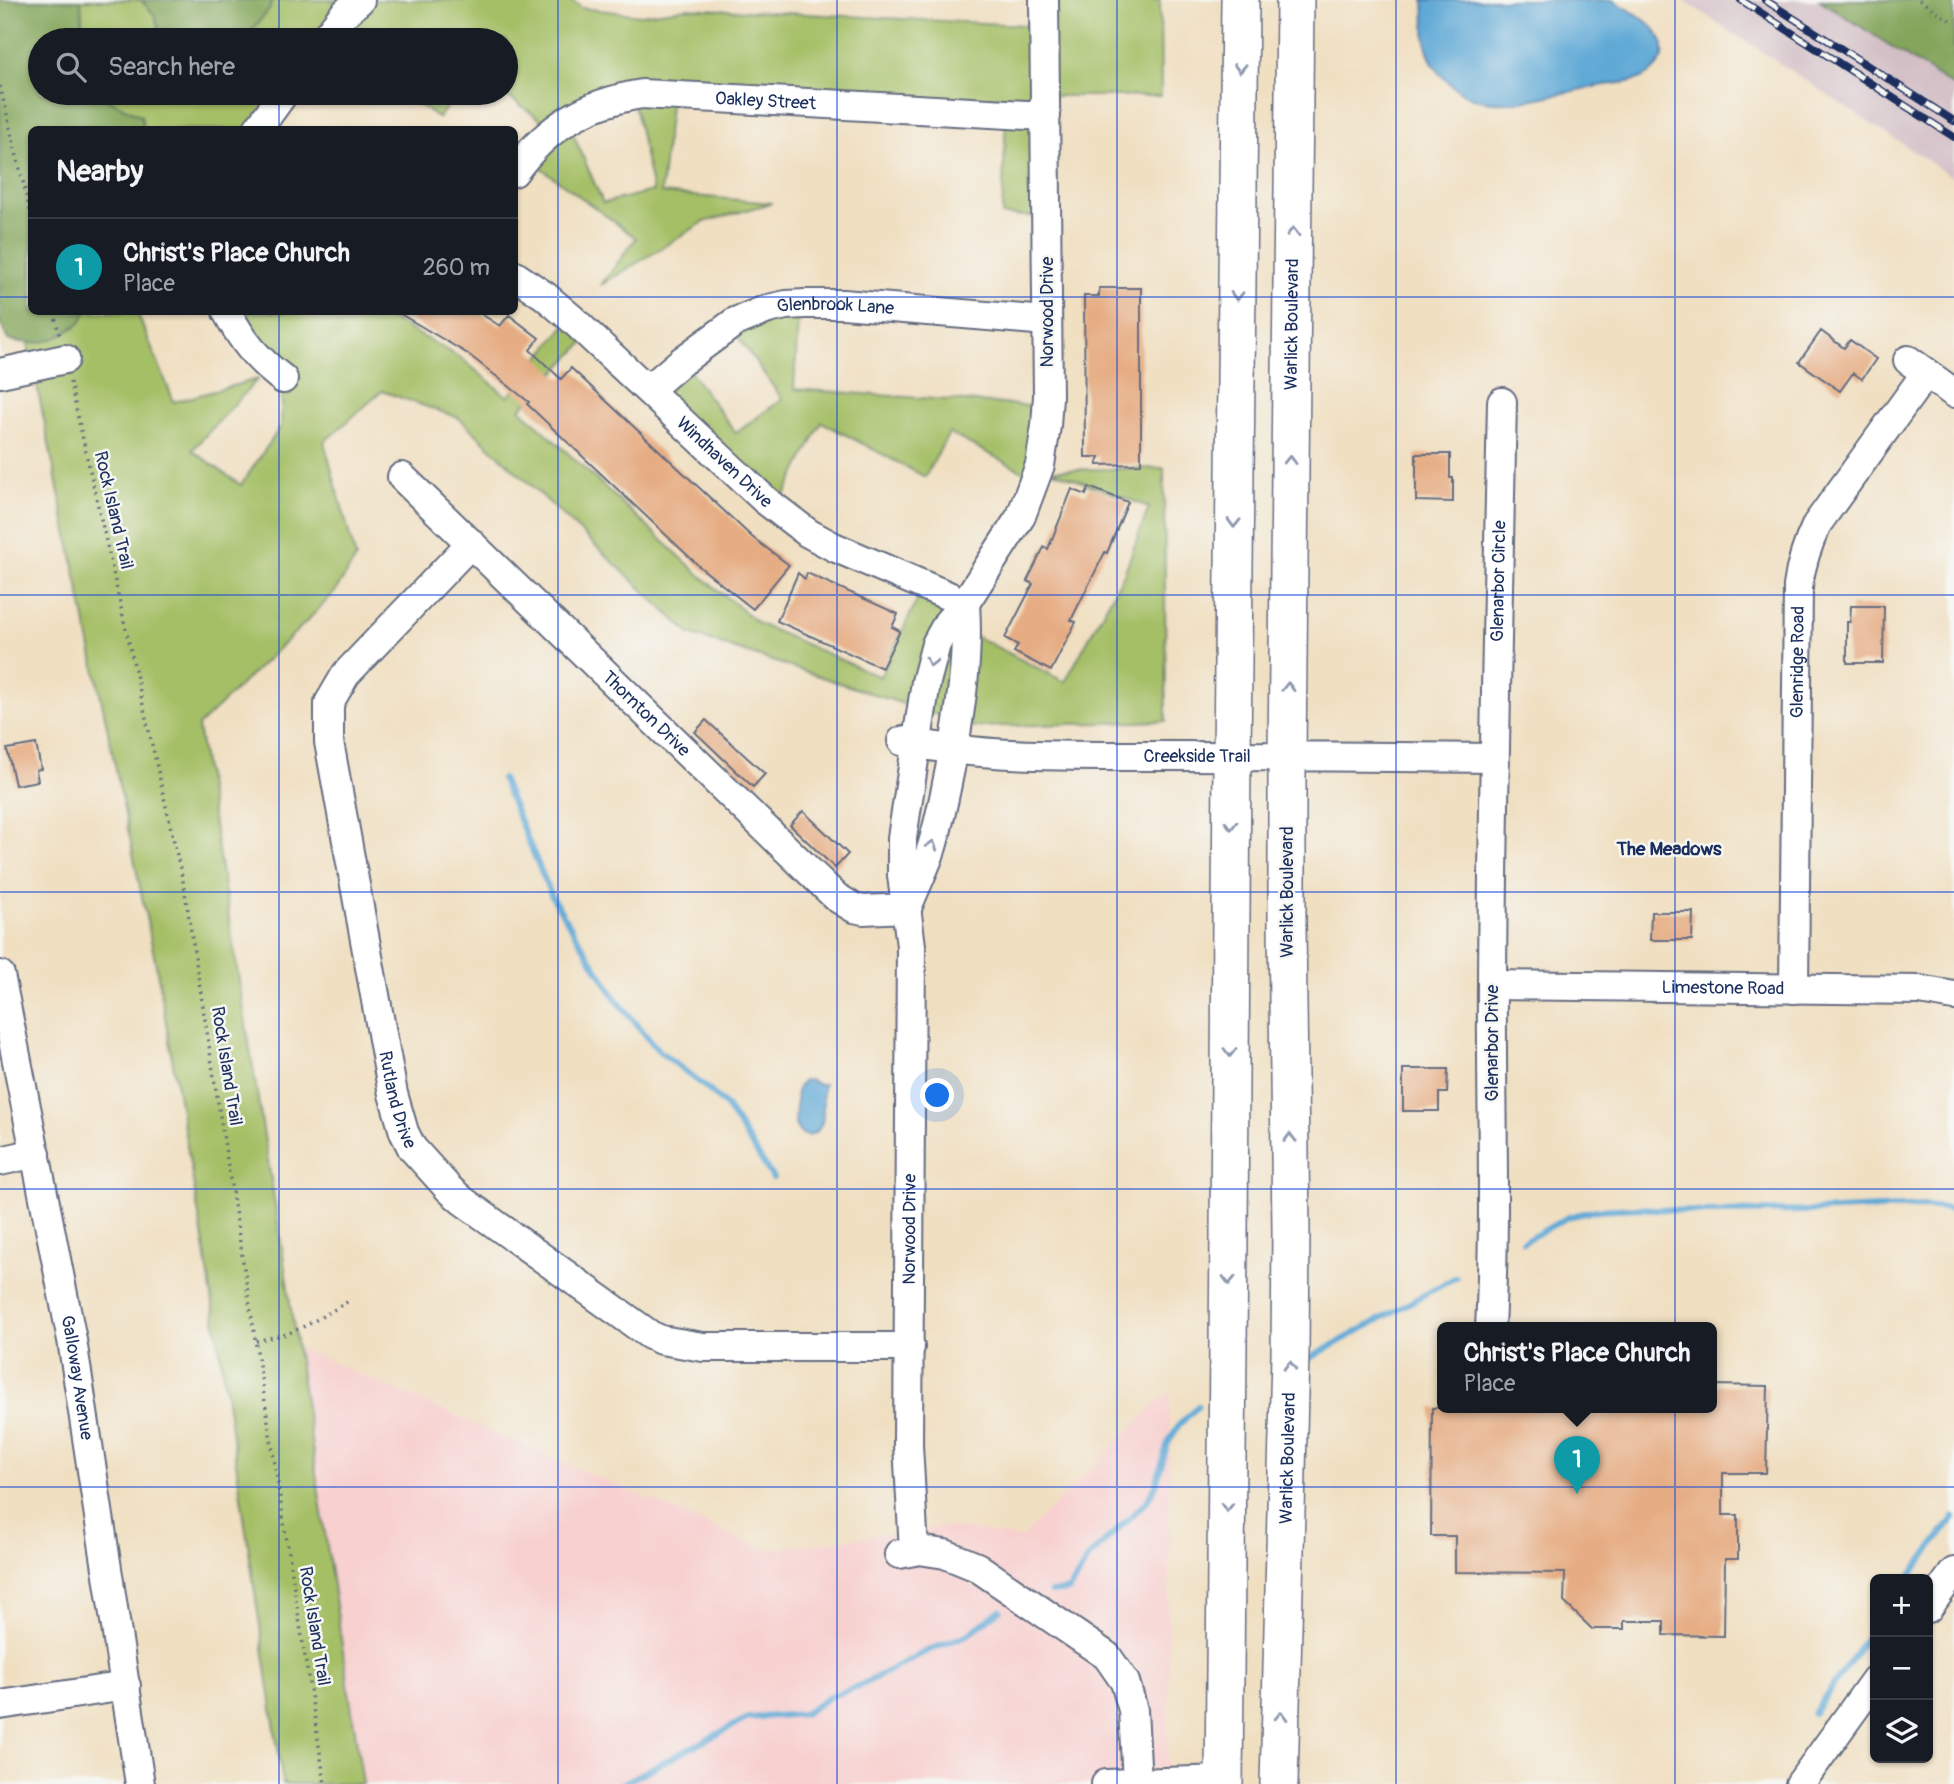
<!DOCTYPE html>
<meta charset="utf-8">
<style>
body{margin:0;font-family:Pangolin,sans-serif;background:#242831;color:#f1f3f6}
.controls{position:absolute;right:21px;bottom:21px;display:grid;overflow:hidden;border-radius:10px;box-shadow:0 2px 5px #0004}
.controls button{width:63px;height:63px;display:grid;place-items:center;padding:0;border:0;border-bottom:2px solid #363941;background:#171b24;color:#f1f3f6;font:35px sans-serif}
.you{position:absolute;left:938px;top:1096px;width:24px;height:24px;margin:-18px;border:5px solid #fff;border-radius:50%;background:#1a73e8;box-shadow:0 0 0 10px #1a73e833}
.badge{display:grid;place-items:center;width:46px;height:46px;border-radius:50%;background:#d690ce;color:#fff;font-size:23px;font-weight:700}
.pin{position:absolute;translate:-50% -58px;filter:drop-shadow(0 2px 4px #0008)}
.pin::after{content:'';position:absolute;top:37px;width:24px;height:21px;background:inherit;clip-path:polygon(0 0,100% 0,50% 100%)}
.popup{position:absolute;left:1437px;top:1322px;width:280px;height:91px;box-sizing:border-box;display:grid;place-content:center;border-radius:10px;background:#171b24;filter:drop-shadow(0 2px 5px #0005);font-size:23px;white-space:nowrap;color:#9ea1a6}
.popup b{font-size:26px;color:#f1f3f6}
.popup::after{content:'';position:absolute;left:50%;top:100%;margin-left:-14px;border:14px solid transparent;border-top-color:#171b24}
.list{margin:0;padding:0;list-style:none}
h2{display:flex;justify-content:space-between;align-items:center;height:91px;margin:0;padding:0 28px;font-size:30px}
h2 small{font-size:23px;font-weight:400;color:#9ea1a6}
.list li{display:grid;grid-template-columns:46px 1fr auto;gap:21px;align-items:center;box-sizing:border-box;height:98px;padding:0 28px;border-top:2px solid #363941}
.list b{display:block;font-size:26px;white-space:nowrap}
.list p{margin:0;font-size:23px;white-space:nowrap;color:#9ea1a6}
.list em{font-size:23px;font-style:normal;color:#9ea1a6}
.icon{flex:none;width:38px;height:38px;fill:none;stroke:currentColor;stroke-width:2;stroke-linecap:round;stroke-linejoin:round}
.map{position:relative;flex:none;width:1954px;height:1784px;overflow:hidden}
.search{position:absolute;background:#171b24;box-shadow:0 2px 5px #0004;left:28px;top:28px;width:490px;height:77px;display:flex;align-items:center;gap:18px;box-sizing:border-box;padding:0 24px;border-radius:38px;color:#9ea1a6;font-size:26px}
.panel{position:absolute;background:#171b24;box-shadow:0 2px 5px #0004;left:28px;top:126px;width:490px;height:189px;border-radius:10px}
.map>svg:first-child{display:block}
</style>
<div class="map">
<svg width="1954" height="1784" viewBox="0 0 1954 1784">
<rect width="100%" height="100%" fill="#f6f6f2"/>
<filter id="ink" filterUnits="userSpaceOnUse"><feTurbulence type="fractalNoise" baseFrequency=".0143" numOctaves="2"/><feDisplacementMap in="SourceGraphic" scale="14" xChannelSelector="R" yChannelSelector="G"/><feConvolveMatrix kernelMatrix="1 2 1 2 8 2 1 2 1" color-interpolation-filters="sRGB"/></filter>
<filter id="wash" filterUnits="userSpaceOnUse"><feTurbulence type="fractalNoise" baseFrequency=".00686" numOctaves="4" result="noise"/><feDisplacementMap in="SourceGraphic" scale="28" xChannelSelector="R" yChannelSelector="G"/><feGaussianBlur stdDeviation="1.57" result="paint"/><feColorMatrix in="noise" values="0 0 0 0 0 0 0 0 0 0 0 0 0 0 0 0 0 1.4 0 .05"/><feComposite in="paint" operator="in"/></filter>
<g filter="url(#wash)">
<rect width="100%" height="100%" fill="#f0dfc1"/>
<path fill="#f7d0cf" d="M297 1347 766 1550 947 1526 1021 1538 1170 1390 1168 1784H363Z"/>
<path fill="#d2bec5" d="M1683 0H1825L1954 82V178Z"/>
<path fill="#a5bf66" stroke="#607762" stroke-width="2" fill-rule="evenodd" d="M0 0H570L582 8 641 15 686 8 1044 26V0H1160L1161 96H1045L1046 217 1002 215 1006 114 671 95 661 193 772 203 704 222 601 285 636 238 526 157 554 129 503 93H506V40H40V93H284L259 129 151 130 138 126 136 130H32V312H137L174 402 258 379 192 450 241 485 281 426 283 379 227 312H378L461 358 508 397 571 318 590 336 520 409 701 576 759 624 880 677 924 586 967 632 1065 682 1124 574 1149 507 1051 470 1164 468 1166 721 974 727 690 634 459 418 382 391 324 442 356 558 335 592 305 623 198 726 279 1229 363 1784H283L206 1257 157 970 36 381 0 388V365L31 359 0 207ZM632 96 653 191 603 203 567 120Z
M402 93H456L439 118Z
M799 304 794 389 1047 407 1036 478 949 433 925 477 822 422 777 510 648 390 682 361 736 433 782 399 730 326Z"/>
<path fill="#84a65b" stroke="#506a5c" stroke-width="2" d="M0 0H81L83 40H40V93H100L103 97 141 116 144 129 32 130V312H86C82 324 78 324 68 331 49 344 30 345 8 340L0 323Z
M141 0H272L270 9 243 40H162L155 16Z
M1820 0H1954V87Z"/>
<path fill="#5ea9d6" stroke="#3c6c9a" stroke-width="2" d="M1424 0H1612C1631 11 1668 28 1663 56 1663 59 1660 62 1658 65 1645 83 1625 82 1605 85 1567 90 1510 111 1473 98 1463 94 1453 87 1446 80 1437 72 1430 60 1427 48 1424 33 1425 16 1424 0Z
M809 1080 819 1085 824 1084C818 1101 833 1128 808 1136L800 1133 795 1125 797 1089 803 1081Z"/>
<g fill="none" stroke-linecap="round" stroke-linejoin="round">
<path stroke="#5ea9d6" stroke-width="6" d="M502 779 552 897 616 999 657 1049 709 1090 726 1106 773 1178
M1523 1242 1568 1217 1597 1210 1638 1208 1703 1212 1813 1211 1925 1206 1954 1209
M1310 1358 1456 1277
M1908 1579 1954 1517
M1051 1592 1069 1590 1090 1556 1147 1501 1156 1485 1167 1445 1178 1426 1198 1406
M1814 1713 1875 1626
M622 1784 748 1718 804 1714 829 1697 861 1685 929 1650 969 1634 1000 1610"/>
</g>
<g id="blocks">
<path fill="#e6ad84" d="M1099 288H1141V464L1097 465 1100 457H1085L1084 296H1099Z
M397 312H478L500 326 509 315 539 338 530 350 561 379 571 368 752 537 789 565 753 609 700 567 527 404 529 402 468 354Z
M1821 331 1844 348 1850 340 1876 359 1862 379 1853 373 1840 391 1799 362Z
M1416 454H1450V478H1453V502L1416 501Z
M1089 487 1128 502 1107 553 1105 552 1071 620 1076 622 1051 671 1014 652 1018 645 1005 638 1033 584 1027 581 1044 547 1048 549 1072 489 1086 495Z
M798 573 805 579 807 573 898 614 892 627 900 631 882 668 777 621Z
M1851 606H1884L1883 663H1847V622H1850Z
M706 720 765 774 753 787 695 732Z
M36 744 41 769 36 770 38 781 15 785 7 749Z
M803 811 848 854 835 868 790 825Z
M1651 912H1693L1692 940H1650Z
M1403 1069H1448L1447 1093H1439V1111H1403Z
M1712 1385 1768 1386 1766 1473H1723V1515H1738V1559H1725L1724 1636 1664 1635V1621H1624V1629H1592L1564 1602 1565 1573 1455 1572V1536H1431L1432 1408H1712Z"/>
</g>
</g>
<g filter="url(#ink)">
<use href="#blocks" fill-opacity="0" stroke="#666d81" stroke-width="2"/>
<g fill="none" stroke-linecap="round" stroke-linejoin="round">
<g stroke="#666d81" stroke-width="32">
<g id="minor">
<path d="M323 40 344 14 360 0"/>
<path d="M257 130 284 93"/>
<path id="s1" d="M514 172C548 126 586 103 642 94L1046 116"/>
<path id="s2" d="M514 275 545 296 571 318 765 500 808 533 834 547 965 603"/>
<path d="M227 312C243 342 256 358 283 379"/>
<path d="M1908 360 1954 393"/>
<path d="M0 373 65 359"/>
<path id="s3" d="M648 390 682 361 735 322 768 309 786 305 805 304H843L1047 321"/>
<path id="s4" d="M402 477 836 897 854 908 863 910 907 908"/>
<path id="s5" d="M471 543 346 674 329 703V742L393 1094 404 1132 412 1148 449 1189 463 1201 650 1335 661 1340 703 1347H910"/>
<path id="s6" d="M902 741C986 758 1070 756 1155 756 1268 756 1381 756 1494 758"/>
<path d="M907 908C914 890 923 872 930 853 939 826 944 798 950 769 960 713 969 661 965 603"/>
<path id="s7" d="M0 975 72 1340 140 1784"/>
<path id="s8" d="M1492 985 1920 990 1954 996"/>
<path id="s9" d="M1794 989 1798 586C1801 563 1807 545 1817 524L1926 373"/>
<path d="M0 1161 36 1153"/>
<path id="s10" d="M1490 1328C1496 1213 1491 1099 1492 984 1493 790 1498 596 1502 402"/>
<path id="s11" d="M914 1551 908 1445 911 946 902 875V838L926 682 936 644 948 622 965 603 1021 516 1040 465 1046 426 1048 396 1044 0"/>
<path d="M899 1554 919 1550 945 1554 977 1567 1107 1656 1125 1682 1133 1710 1137 1782"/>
<path d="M1928 1608 1954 1572"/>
<path d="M0 1705 126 1686"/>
<path d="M1106 1784 1224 1780"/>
<path d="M1800 1784 1875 1680"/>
</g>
</g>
<g stroke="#666d81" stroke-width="40">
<g id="major">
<path d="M1224 1784 1229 1237 1232 757 1240 0"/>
<path id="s12" d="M1279 1784 1290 1355 1291 1230 1287 925V756L1295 0"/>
</g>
</g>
<path stroke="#666d81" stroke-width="3.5" stroke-dasharray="2 5" stroke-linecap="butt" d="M1919 0 1954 23
M0 86 32 219
M54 312 60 337
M70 382 184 886 325 1784
M256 1341 287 1334 307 1325 349 1301"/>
<use href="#minor" stroke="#fff" stroke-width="28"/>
<use href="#major" stroke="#fff" stroke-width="37"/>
<g stroke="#1b2f5e" stroke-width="8">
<path id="rail" d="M1741 0 1954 137
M1765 0 1954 121"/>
</g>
<use href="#rail" stroke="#f6f6f2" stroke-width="5" stroke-dasharray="16" stroke-linecap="butt"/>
</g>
<defs><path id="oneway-chevron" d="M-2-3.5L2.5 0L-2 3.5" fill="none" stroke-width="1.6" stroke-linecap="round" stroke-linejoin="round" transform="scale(1.75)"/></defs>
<g stroke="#8d97ae">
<use href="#oneway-chevron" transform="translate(1240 68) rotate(91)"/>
<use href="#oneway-chevron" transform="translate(1293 232) rotate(-89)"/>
<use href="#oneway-chevron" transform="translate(1237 296) rotate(91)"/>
<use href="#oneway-chevron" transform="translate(1290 460) rotate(-89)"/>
<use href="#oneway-chevron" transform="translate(1234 523) rotate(91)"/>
<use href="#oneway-chevron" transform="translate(931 662) rotate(104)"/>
<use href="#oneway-chevron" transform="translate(1288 687) rotate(-89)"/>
<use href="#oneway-chevron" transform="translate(1231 825) rotate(90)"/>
<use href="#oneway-chevron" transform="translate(932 845) rotate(-73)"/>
<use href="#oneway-chevron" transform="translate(1230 1052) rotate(90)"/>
<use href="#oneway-chevron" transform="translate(1290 1138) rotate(-91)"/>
<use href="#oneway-chevron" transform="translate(1229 1280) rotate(91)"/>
<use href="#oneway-chevron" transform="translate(1290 1366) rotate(-89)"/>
<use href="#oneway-chevron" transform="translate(1227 1507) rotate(91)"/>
<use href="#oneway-chevron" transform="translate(1281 1716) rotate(-88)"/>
</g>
</g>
<path fill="none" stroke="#1d4ed8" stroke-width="2" stroke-opacity="0.55" d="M279 0V40M558 0V1784M837 0V1784M1117 0V1784M1396 0V1784M1675 0V1784M279 93V130M0 297H32M514 297H1954M279 312V1784M0 595H1954M0 892H1954M0 1189H1954M0 1487H1954"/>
<g text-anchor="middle" stroke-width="5" stroke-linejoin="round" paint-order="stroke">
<g font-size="18" fill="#1b2f5e" stroke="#f6f6f2">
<text dy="6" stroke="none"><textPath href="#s1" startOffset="278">Oakley Street</textPath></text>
<text dy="6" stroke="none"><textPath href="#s3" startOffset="214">Glenbrook Lane</textPath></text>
<text transform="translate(1047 312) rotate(-90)" y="6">Norwood Drive</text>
<text dy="6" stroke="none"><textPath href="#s12" startOffset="1460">Warlick Boulevard</textPath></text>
<text dy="6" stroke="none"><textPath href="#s2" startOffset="282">Windhaven Drive</textPath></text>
<text transform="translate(114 510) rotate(77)" y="6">Rock Island Trail</text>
<text dy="6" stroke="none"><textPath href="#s10" startOffset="747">Glenarbor Circle</textPath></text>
<text dy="6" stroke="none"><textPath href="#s9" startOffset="327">Glenridge Road</textPath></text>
<text dy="6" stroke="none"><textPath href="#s4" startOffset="340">Thornton Drive</textPath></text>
<text dy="6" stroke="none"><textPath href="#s6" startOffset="296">Creekside Trail</textPath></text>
<text transform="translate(1287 892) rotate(-90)" y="6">Warlick Boulevard</text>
<text dy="6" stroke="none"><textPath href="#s8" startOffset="231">Limestone Road</textPath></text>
<text transform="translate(1492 1043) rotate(-90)" y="6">Glenarbor Drive</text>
<text transform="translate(227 1066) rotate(81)" y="6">Rock Island Trail</text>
<text dy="6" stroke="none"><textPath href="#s5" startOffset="618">Rutland Drive</textPath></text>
<text dy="6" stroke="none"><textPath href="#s11" startOffset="322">Norwood Drive</textPath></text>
<text dy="6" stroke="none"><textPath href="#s7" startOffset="410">Galloway Avenue</textPath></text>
<text dy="6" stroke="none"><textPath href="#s12" startOffset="326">Warlick Boulevard</textPath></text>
<text transform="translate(315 1626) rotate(81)" y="6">Rock Island Trail</text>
</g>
<g font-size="19" font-weight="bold" fill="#1b2f5e" stroke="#f6f6f2">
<text x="1669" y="855">The Meadows</text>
</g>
</g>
</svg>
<div class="controls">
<button>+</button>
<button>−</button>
<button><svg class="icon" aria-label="layers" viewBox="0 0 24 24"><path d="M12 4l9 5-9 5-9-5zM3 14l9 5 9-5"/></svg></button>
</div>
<div class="you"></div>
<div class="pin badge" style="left:1577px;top:1494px;background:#0f9aa8">1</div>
<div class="popup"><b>Christ's Place Church</b>Place</div>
<div class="search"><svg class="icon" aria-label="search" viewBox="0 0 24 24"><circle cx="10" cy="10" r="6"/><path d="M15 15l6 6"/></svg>Search here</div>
<section class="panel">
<h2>Nearby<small></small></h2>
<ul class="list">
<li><span class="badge" style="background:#0f9aa8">1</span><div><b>Christ's Place Church</b><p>Place</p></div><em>260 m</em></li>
</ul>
</section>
</div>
